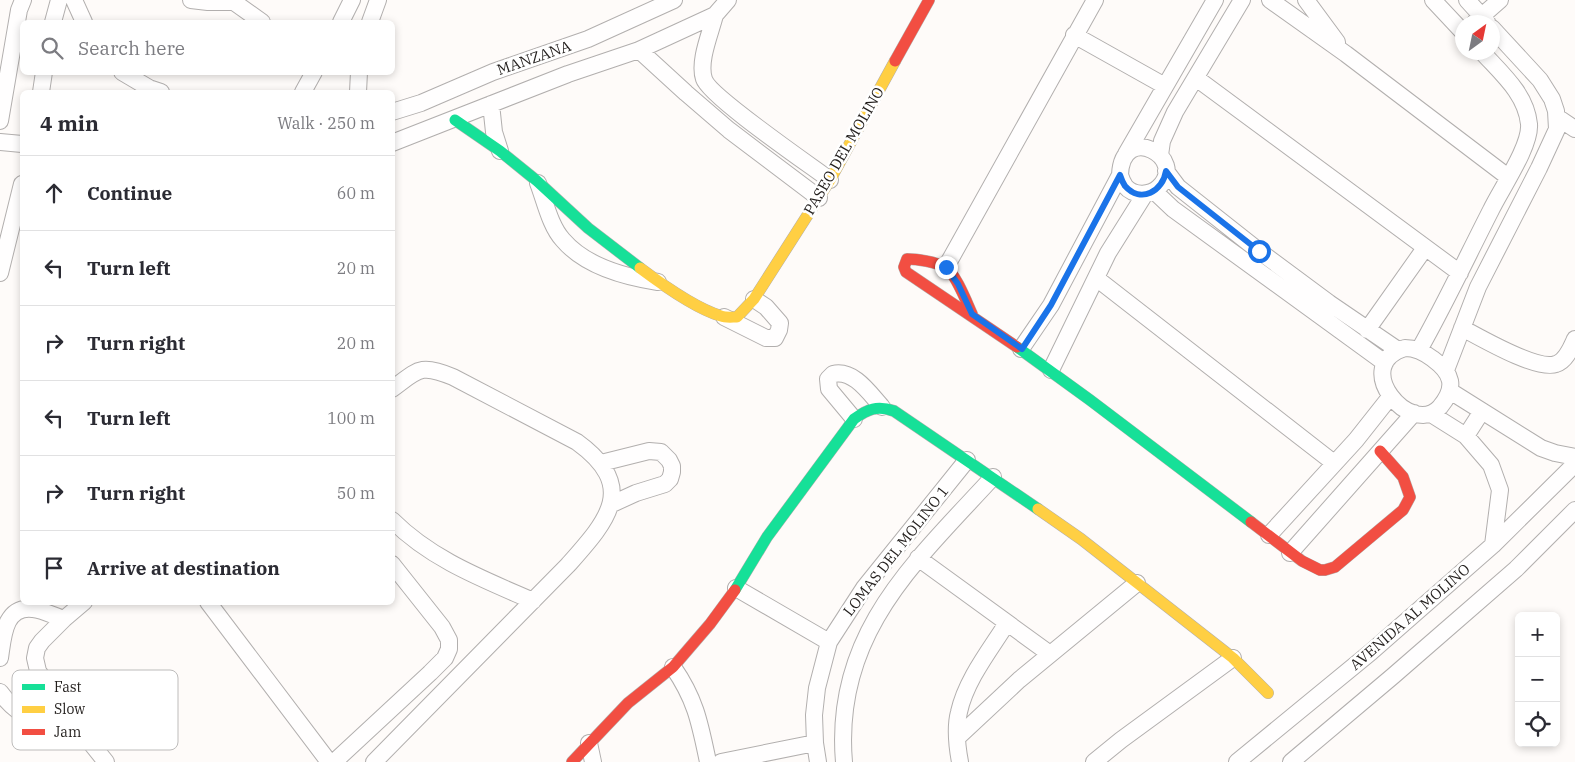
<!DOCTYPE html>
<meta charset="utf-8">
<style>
body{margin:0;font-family:"IBM Plex Serif",serif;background:#f2f2f3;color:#2b2b33}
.controls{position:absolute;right:15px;bottom:15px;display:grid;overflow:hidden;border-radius:8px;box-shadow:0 2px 8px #0003}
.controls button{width:45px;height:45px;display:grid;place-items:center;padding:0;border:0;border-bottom:1px solid #e1e1e2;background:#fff;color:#2b2b33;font:25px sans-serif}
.compass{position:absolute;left:1455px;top:15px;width:45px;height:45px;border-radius:50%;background:#fff;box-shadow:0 2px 8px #0003;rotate:33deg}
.stop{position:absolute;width:15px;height:15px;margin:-11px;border:4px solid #1a73e8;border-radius:50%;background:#fff}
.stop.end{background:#1a73e8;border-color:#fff;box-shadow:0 1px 5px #0008}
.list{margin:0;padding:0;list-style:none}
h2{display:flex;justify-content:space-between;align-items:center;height:65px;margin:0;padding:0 20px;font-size:21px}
h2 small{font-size:16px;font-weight:400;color:#7c7c81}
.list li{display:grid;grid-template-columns:32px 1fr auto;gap:15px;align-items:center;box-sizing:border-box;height:75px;padding:0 20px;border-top:1px solid #e1e1e2}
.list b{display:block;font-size:19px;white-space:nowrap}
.list em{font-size:16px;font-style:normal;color:#7c7c81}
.icon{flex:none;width:28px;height:28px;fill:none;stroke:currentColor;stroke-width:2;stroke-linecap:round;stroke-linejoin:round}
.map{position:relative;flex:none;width:1575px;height:762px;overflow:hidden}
.search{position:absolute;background:#fff;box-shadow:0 2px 8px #0003;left:20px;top:20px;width:375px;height:55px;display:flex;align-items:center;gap:12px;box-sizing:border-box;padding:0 18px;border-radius:8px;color:#7c7c81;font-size:19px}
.panel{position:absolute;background:#fff;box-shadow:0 2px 8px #0003;left:20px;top:90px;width:375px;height:515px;border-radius:8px}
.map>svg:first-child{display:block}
</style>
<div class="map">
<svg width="1575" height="762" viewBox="0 0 1575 762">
<rect width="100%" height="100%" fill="#fefbf9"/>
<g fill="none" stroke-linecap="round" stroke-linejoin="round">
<g stroke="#b2afae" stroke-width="18">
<path id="street" d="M74 0 84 22
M191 0 208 2H234
M231 0 262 22
M1270 0 1346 54 1508 177
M1306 0 1337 42
M1433 0 1462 31
M1467 0 1487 22
M715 15C711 32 698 61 704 79 709 96 810 165 830 180
M53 22 59 0
M341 22 352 0
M370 22 378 0
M1475 22 1500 0
M1074 35 1165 86
M639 50 686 93 729 130 819 198
M122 72 149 88 161 92
M1196 78 1460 273
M41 92 44 72
M303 92 314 72
M358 92 359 72
M491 104 494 132 500 151
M392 112 421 103 493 72 588 39 674 0
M1557 117 1575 129
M0 121 19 10 23 0
M0 142 22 144
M392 143 568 74 639 50 715 15 728 0
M1126 154 1215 0
M1160 155 1162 141 1175 112 1242 0
M1166 171 1178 187 1259 251 1329 303 1398 350
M538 183C545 201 550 226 563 240 586 267 625 277 658 282
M1154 191 1173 209 1385 363
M946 267 1095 0
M0 273 22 184
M1096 278 1334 463
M724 317 766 338H775L779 330 780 323 766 307 754 299
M1462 328C1481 338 1537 371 1556 364 1566 361 1571 348 1575 339
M1367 330 1425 248
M1405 348C1416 348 1424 352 1433 359 1452 373 1457 387 1440 407 1411 439 1349 365 1405 348Z
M1021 349 1051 305 1120 175C1122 121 1189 158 1159 187 1150 196 1133 196 1125 186 1123 183 1121 178 1120 175
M1419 350C1445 304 1467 257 1491 210 1501 189 1531 146 1529 124 1526 94 1502 74 1482 52
M1051 370 1108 253 1145 194
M1446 370 1478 287 1539 168 1557 129 1556 111 1552 99 1540 80 1492 28
M1450 391 1541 448 1555 453 1575 457
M1431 414 1466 436 1491 465 1500 490 1493 545
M854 419 829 389 828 379 833 374C854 369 870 394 882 407
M1466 436 1482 411
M601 463 649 451 661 452 669 460 672 466V472L670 479 665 484 636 493 612 504
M392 520C432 560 483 579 533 601
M1269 535 1356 440 1390 397
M1290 553 1414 413
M918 558 1050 654
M736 588 829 642
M84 602 64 619 42 641 37 648 35 658 38 671 58 702 106 762
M208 602 329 762
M0 658C3 638 4 605 33 609 43 610 54 616 64 619
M673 667C696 700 700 724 708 762
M0 692C22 723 41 720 76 724
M957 738 1019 680 1137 583
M589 743 593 762
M334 762 430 673 445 658 449 649V640L442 627 392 564
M374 762 568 565C607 521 639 487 577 442L453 377C420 363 418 370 392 389
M721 762 815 743
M818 762 815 743 814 715 817 688 829 642 864 588 967 460
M844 762C833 634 914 563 993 477
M960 762C957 746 955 727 959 712 966 680 990 650 1007 623
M1094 762 1121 740 1233 658
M1237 762 1371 652 1493 545 1575 464
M1291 762 1393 676 1516 569 1575 510"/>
</g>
<g stroke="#b2afae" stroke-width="12">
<path id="fast" d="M455 120 500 151 537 181 588 228 640 268
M1017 347 1090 400 1251 522
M735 590 767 537 854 419C868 409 877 405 894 411L1038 509"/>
</g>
<g stroke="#b2afae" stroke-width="12">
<path id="slow" d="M640 268C660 283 697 309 721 316 726 318 732 317 737 317L754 299 830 180 895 61
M1038 509 1081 539 1233 658 1268 693"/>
</g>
<g stroke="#b2afae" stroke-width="12">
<path id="jam" d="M895 61 929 0
M972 314C967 303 955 272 945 267 936 262 917 259 907 259L904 267 906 272 1017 347
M1251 522 1302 561 1320 570H1325L1335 567 1403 510 1410 497 1403 477 1380 451
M572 762 628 703 673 667 710 624 735 590"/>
</g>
<use href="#street" stroke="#fffefe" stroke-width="16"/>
<use href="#fast" stroke="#16e098" stroke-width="11"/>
<use href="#slow" stroke="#ffcf43" stroke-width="11"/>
<use href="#jam" stroke="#f24e42" stroke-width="11"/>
</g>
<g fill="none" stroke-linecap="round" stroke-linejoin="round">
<path stroke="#1a73e8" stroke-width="6" d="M946 267 958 284 972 314 1022 349 1051 305 1120 175C1121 178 1123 183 1125 186 1141 204 1163 191 1166 171L1178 187 1259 251"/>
</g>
<g text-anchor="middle" stroke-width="5" stroke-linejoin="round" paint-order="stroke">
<g font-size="15" fill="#221e1c" stroke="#fff">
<text transform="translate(534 58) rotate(-19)" y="5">MANZANA</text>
<text transform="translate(844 151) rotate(-60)" y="5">PASEO DEL MOLINO</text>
<text transform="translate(896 551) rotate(-52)" y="5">LOMAS DEL MOLINO 1</text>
<text transform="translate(1410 617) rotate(-41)" y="5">AVENIDA AL MOLINO</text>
</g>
</g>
<rect x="12" y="670" width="166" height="80" rx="8" fill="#fff" stroke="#bdbcbb" stroke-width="1"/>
<rect x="22" y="684" width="23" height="6" fill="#16e098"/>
<rect x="22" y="706" width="23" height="7" fill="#ffcf43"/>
<rect x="22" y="729" width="23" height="6" fill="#f24e42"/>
<g font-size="14" fill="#221e1c">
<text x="54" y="692">Fast</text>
<text x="54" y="714">Slow</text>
<text x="54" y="737">Jam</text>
</g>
</svg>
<div class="controls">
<button>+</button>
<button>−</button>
<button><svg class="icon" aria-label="locate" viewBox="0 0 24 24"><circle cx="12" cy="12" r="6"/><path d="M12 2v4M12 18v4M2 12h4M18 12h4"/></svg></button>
</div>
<svg class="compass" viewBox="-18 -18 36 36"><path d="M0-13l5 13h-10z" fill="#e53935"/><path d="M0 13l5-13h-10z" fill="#7c7c81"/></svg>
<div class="stop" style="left:1259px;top:251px"></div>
<div class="stop end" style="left:946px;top:267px"></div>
<div class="search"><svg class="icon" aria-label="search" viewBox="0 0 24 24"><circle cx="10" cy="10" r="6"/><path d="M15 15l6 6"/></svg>Search here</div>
<section class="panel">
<h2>4 min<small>Walk · 250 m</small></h2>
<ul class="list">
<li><svg class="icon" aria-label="ahead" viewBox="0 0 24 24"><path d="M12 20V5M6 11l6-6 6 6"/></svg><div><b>Continue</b></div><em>60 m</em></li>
<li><svg class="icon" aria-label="left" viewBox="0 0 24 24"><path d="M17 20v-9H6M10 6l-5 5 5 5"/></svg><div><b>Turn left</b></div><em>20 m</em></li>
<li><svg class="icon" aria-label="right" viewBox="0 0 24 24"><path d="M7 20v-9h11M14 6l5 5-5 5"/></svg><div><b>Turn right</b></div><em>20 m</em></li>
<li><svg class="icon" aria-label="left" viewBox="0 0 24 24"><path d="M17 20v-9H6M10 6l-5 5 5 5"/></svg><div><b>Turn left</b></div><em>100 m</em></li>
<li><svg class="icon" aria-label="right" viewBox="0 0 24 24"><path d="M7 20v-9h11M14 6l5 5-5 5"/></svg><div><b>Turn right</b></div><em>50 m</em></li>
<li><svg class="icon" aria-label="arrive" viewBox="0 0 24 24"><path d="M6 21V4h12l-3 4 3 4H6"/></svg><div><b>Arrive at destination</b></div></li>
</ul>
</section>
</div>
